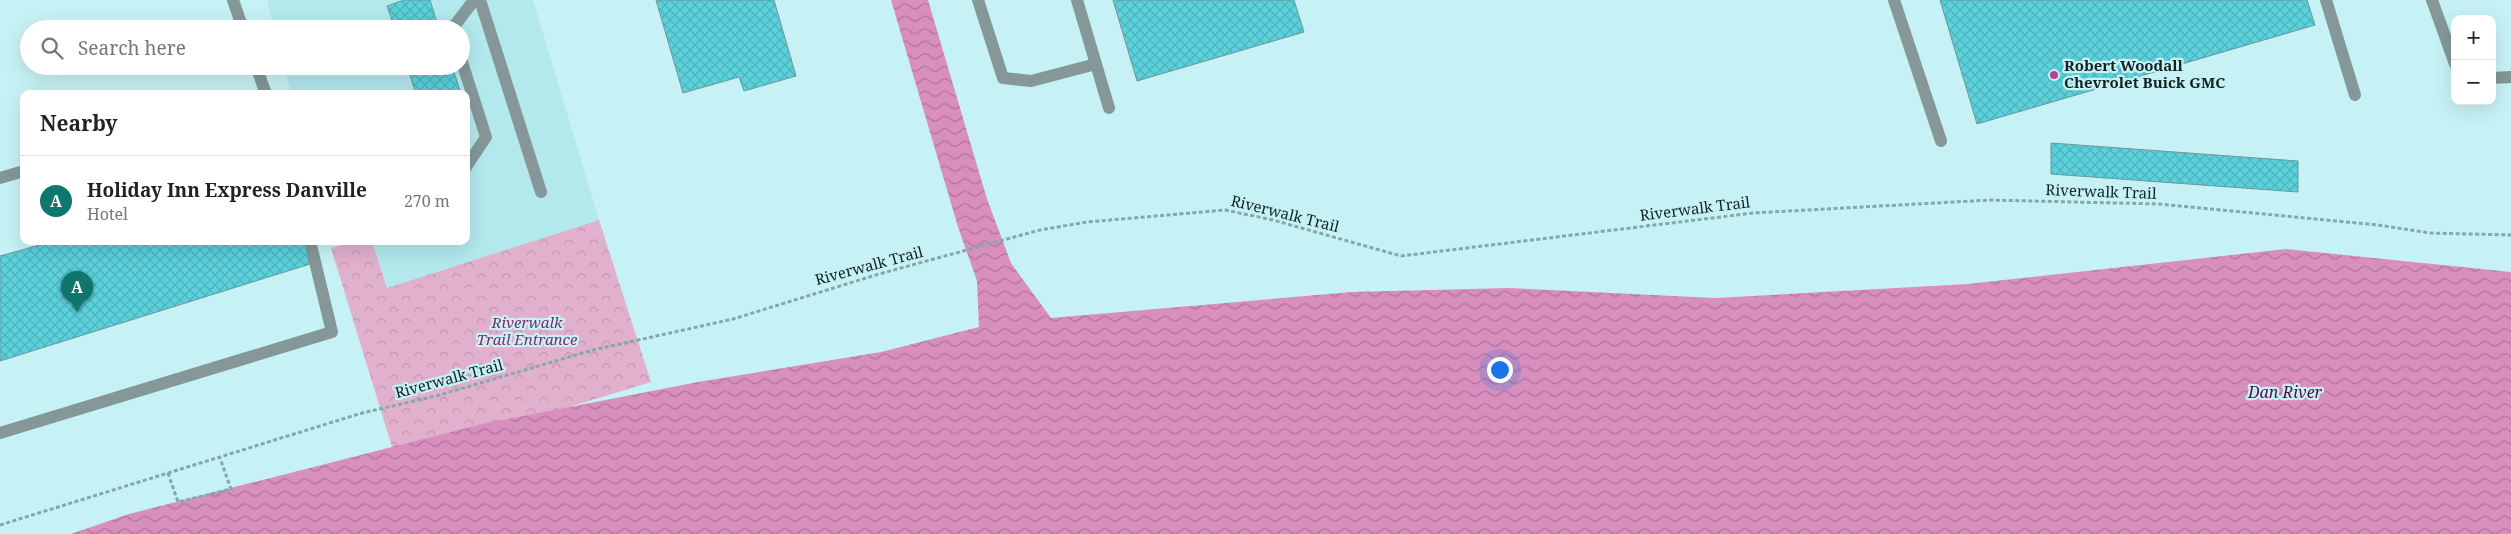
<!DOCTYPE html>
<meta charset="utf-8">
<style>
body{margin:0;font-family:"Noto Serif",serif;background:#f6f6f6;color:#222}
.controls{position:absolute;right:15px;top:15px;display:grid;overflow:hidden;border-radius:10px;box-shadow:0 5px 20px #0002}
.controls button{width:45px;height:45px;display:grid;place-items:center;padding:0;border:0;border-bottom:1px solid #e0e0e0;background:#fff;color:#222;font:25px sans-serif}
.you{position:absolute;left:1499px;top:369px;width:18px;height:18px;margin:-12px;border:4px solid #fff;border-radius:50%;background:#1a73e8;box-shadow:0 0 0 8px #1a73e833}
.badge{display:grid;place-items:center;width:32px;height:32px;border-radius:50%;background:#0f766e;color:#fff;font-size:16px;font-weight:700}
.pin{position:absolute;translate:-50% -41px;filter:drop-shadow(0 1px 2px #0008)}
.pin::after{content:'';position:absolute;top:26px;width:18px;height:15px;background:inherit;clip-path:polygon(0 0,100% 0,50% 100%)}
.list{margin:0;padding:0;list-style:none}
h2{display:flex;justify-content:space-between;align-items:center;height:65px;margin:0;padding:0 20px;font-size:21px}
h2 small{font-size:16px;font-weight:400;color:#767676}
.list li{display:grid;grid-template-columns:32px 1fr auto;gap:15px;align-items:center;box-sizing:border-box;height:90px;padding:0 20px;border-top:1px solid #e0e0e0}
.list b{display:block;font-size:19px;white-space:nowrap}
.list p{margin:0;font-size:16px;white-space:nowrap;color:#767676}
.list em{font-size:16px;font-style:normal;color:#767676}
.icon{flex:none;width:28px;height:28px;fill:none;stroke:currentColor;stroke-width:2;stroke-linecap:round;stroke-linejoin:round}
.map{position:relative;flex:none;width:2511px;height:534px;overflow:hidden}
.search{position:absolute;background:#fff;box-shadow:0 5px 20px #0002;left:20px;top:20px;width:450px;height:55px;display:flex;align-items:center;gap:12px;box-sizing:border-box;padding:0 18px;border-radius:28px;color:#767676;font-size:19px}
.panel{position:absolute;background:#fff;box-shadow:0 5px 20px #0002;left:20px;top:90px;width:450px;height:155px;border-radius:10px}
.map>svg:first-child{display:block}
</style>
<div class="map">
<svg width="2511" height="534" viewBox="0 0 2511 534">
<defs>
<pattern id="park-crowns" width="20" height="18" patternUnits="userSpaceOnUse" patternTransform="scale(1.25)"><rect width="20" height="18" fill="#e1b0cd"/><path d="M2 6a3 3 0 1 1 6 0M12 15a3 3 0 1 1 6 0" fill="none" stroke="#c097b0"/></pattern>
<pattern id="water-waves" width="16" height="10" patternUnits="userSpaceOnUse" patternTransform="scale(1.25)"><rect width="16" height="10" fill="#d98fbd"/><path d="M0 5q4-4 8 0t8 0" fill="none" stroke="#af7499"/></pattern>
<pattern id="building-cross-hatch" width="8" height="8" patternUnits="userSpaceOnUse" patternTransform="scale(1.25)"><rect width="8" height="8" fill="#5bd1db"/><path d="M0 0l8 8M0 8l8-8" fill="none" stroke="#4eb3bc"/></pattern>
</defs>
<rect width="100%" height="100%" fill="#c7f2f5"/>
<path fill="#b3e8ec" d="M267 0H533L599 220 387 288 372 241H466V94H291L284 66H461V29H274Z"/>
<path fill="url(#park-crowns)" d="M599 220 651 382 396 460 331 248 353 241H372L387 288Z"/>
<path fill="url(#water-waves)" d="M891 0H928L987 199 1011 263 1051 318 1352 292 1509 288 1715 298 1968 284 2286 249 2511 272V534H71L129 514 482 424 698 382 881 352 979 327 977 281 958 227Z"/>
<path fill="url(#building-cross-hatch)" stroke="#6e969a" d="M404 0H430L439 29H395L387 6Z
M656 0H774L796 76 744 91 739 77 683 93Z
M1113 0H1294L1304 32 1137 81Z
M1940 0H2307L2315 25 1977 124Z
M407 66H452L461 94H416Z
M466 109 470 121 466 122Z
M2051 143 2298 161V192L2051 174Z
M54 241H305L310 264 0 361V256Z"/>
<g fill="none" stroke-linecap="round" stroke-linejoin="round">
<path stroke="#86a7a9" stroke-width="3" stroke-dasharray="4 2.5" stroke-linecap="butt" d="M168 473 178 502 231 489 220 458
M0 525 362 413 436 396 593 350 733 319 879 274 1040 230 1087 222 1225 210 1273 220 1401 256 1753 213 1990 200 2159 204 2378 225 2430 233 2511 235"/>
<path stroke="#859798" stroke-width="12" d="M233 0 243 29
M480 0 541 192
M978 0 1003 78 1031 81 1096 64
M1077 0 1109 108
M1894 0 1941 141
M2326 0 2355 95
M2432 0 2455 64
M452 29 474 0
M461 59 486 137 466 167
M256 66 266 94
M2492 78 2511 77
M0 178 24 171
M0 433 332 332 310 241"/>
</g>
<circle fill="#b63d91" stroke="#c7f2f5" stroke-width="2" cx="2054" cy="75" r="5"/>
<g text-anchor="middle" stroke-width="4.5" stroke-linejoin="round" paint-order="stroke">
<g font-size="15" font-weight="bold" fill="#122223" stroke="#c7f2f5" text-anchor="start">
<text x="2064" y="71">Robert Woodall<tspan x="2064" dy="17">Chevrolet Buick GMC</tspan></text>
</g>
<g font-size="15" fill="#122223" stroke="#c7f2f5">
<text transform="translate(2101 192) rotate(2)" y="5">Riverwalk Trail</text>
<text transform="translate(1695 209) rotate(-7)" y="5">Riverwalk Trail</text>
<text transform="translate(1285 214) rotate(14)" y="5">Riverwalk Trail</text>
<text transform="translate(869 266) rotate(-15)" y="5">Riverwalk Trail</text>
<text transform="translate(449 379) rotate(-15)" y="5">Riverwalk Trail</text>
</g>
<g font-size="15" font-style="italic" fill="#802b66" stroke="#c7f2f5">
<text x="527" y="328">Riverwalk<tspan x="527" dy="17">Trail Entrance</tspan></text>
</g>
<g font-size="16" font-style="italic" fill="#5e0347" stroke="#c7f2f5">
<text x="2285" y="398">Dan River</text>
</g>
</g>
</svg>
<div class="controls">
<button>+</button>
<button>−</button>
</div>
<div class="you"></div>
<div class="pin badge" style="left:77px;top:312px">A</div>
<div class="search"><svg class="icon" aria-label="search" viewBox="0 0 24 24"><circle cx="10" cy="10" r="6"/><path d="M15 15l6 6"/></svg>Search here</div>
<section class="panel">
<h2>Nearby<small></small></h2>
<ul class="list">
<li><span class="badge">A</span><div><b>Holiday Inn Express Danville</b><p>Hotel</p></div><em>270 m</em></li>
</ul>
</section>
</div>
